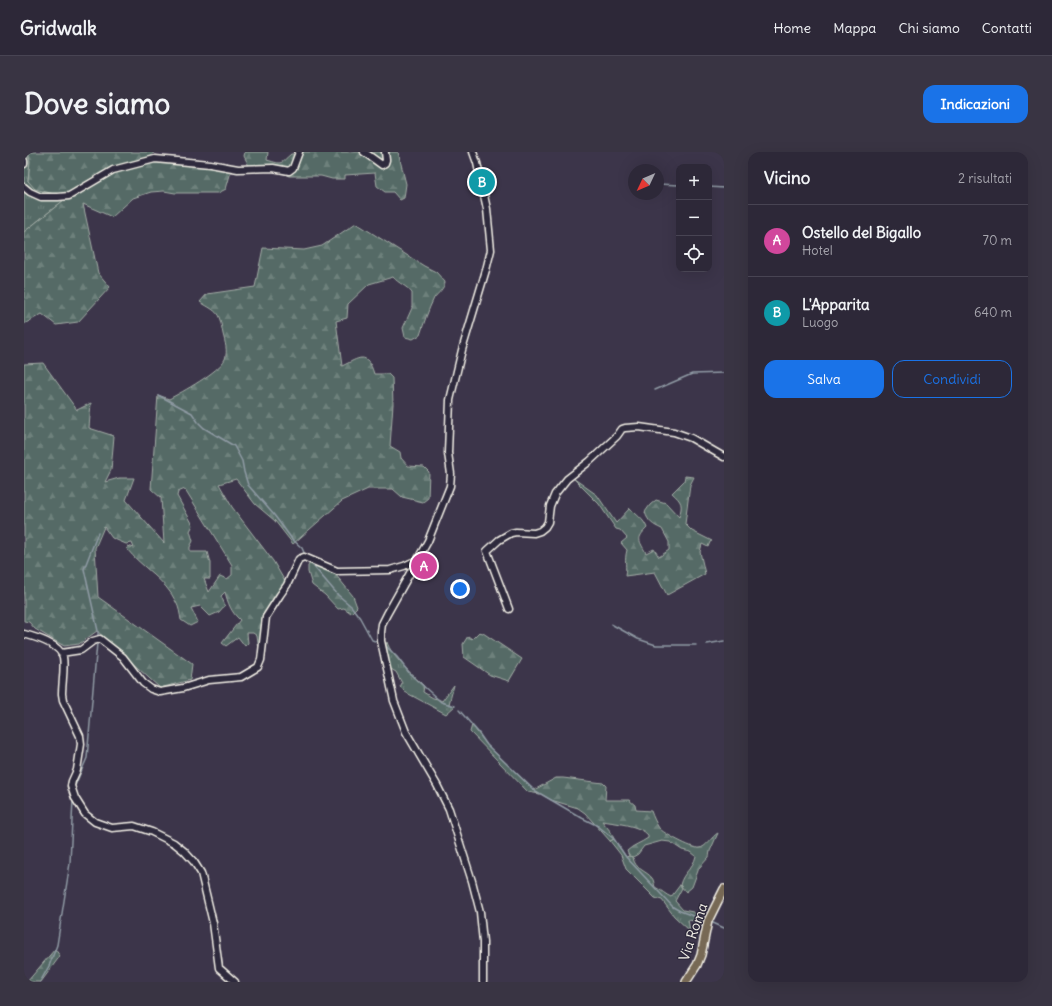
<!DOCTYPE html>
<html lang="it">
<meta charset="utf-8">
<style>
body{margin:0;font-family:Delius,sans-serif;background:#393443;color:#f1f3f6}
.controls{position:absolute;right:12px;top:12px;display:grid;overflow:hidden;border-radius:8px;box-shadow:0 4px 16px #0002}
.controls button{width:36px;height:36px;display:grid;place-items:center;padding:0;border:0;border-bottom:1px solid #484453;background:#2d2838;color:#f1f3f6;font:20px sans-serif}
.compass{position:absolute;left:604px;top:12px;width:36px;height:36px;border-radius:50%;background:#2d2838;box-shadow:0 4px 16px #0002;rotate:226deg}
.you{position:absolute;left:436px;top:437px;width:14px;height:14px;margin:-10px;border:3px solid #fff;border-radius:50%;background:#1a73e8;box-shadow:0 0 0 6px #1a73e833}
.badge{display:grid;place-items:center;width:26px;height:26px;border-radius:50%;background:#1a73e8;color:#fff;font-size:13px;font-weight:700}
.pin{position:absolute;translate:-50% -50%;border:2px solid #fff;box-shadow:0 1px 4px #0006}
.list{margin:0;padding:0;list-style:none}
h2{display:flex;justify-content:space-between;align-items:center;height:52px;margin:0;padding:0 16px;font-size:17px}
h2 small{font-size:13px;font-weight:400;color:#a7a6ae}
.list li{display:grid;grid-template-columns:26px 1fr auto;gap:12px;align-items:center;box-sizing:border-box;height:72px;padding:0 16px;border-top:1px solid #484453}
.list b{display:block;font-size:15px;white-space:nowrap}
.list p{margin:0;font-size:13px;white-space:nowrap;color:#a7a6ae}
.list em{font-size:13px;font-style:normal;color:#a7a6ae}
.actions{display:flex;gap:8px;padding:12px 16px}
.actions a{flex:1;padding:9px 0;border:1px solid #1a73e8;border-radius:12px;text-align:center;font-size:14px;color:#1a73e8}
.actions .main{background:#1a73e8;color:#fff}
.icon{flex:none;width:22px;height:22px;fill:none;stroke:currentColor;stroke-width:2;stroke-linecap:round;stroke-linejoin:round}
.map{position:relative;flex:none;width:700px;height:830px;overflow:hidden;border-radius:12px}
header{display:flex;align-items:center;gap:24px;box-sizing:border-box;height:56px;padding:0 20px;background:#2d2838;border-bottom:1px solid #484453}
header strong{font-size:19px}
nav{display:flex;gap:22px;margin-inline-start:auto;font-size:14px}
.intro{display:flex;align-items:center;justify-content:space-between;box-sizing:border-box;height:96px;padding:0 24px}
h1{margin:0;font-size:28px}
.button{padding:10px 18px;border-radius:12px;background:#1a73e8;color:#fff;font-size:14px;font-weight:700}
main{display:flex;gap:24px;padding:0 24px}
aside{flex:1;background:#2d2838;border-radius:12px;box-shadow:0 4px 16px #0002}
.map>svg:first-child{display:block}
</style>
<header>
<strong>Gridwalk</strong>
<nav><a>Home</a><a>Mappa</a><a>Chi siamo</a><a>Contatti</a></nav>
</header>
<div class="intro"><h1>Dove siamo</h1><a class="button">Indicazioni</a></div>
<main>
<div class="map">
<svg width="700" height="830" viewBox="0 0 700 830">
<defs>
<pattern id="grass-tufts" width="24" height="20" patternUnits="userSpaceOnUse"><rect width="24" height="20" fill="#556b66"/><path d="M3 7l-1-3M5 7V3M7 7l1-3M15 17l-1-3M17 17v-4M19 17l1-3" fill="none" stroke="#6e817c"/></pattern>
<pattern id="forest-firs" width="22" height="20" patternUnits="userSpaceOnUse"><rect width="22" height="20" fill="#556b66"/><path d="M5 1l3.5 6h-7zM16 11l3.5 6h-7z" fill="#6e817c"/></pattern>
</defs>
<rect width="100%" height="100%" fill="#3c354a"/>
<filter id="ink" filterUnits="userSpaceOnUse"><feTurbulence type="fractalNoise" baseFrequency=".025" numOctaves="2"/><feDisplacementMap in="SourceGraphic" scale="8" xChannelSelector="R" yChannelSelector="G"/><feConvolveMatrix kernelMatrix="1 2 1 2 8 2 1 2 1" color-interpolation-filters="sRGB"/></filter>
<g filter="url(#ink)">
<path fill="url(#grass-tufts)" stroke="#a4aea7" d="M0 0H2L6 9 4 29 45 44 0 80Z
M363 490C367 504 389 523 400 534L399 540 409 546 414 547 418 549 430 533 425 552 431 554 422 562 381 540 376 535 378 531 372 520 365 516 362 493Z
M448 573 463 593 510 638 516 642 504 640 446 580Z
M590 687 602 705 605 704 609 705C610 717 623 719 628 726 630 728 630 733 631 735 637 738 642 743 647 745L656 733 658 736 651 749 659 758 669 760 677 766V775L671 769 664 768 666 779 650 764 638 748 631 746 602 717 597 703 586 689Z"/>
<path fill="url(#forest-firs)" stroke="#a4aea7" fill-rule="evenodd" d="M4 0H130L125 8 208 16 202 37 194 41H151L140 39 127 40 109 46 88 65 59 52 74 121 86 135 54 170 32 173 18 162 0 172V80L45 44 34 43 11 37 4 29 6 9Z
M221 0H244L243 8C260 13 255 12 267 2H273L275 0H361L362 7 364 3V0H374L382 32 380 46 376 48 369 40H361L353 34 351 21 321 23V27H308L297 24H265L242 14H225L220 4Z
M332 71 400 114 412 120 421 130C420 137 414 141 410 146 404 158 400 171 396 183L389 187 381 185 379 176 388 156V141C382 133 375 132 369 125L345 132 324 152 323 166 312 169 318 214C335 206 343 198 350 222H364L368 226 369 252 366 294 376 300 377 306 384 314 400 315 405 320 404 346 399 350 378 345 369 337H344L318 349 269 392 251 369 231 352 212 327 195 332 208 355 249 409 263 433 242 465 235 498 233 484 229 481H223L224 491 221 494 214 485 202 494 198 491 216 468C207 460 204 451 201 440L197 444 201 453 195 460 186 464 176 454 167 456 174 470 166 474 157 468C156 462 155 455 152 450 142 428 117 415 103 397L104 394 110 396 108 391 102 392 88 386 80 375 71 396 74 445 168 512 166 528 136 536 73 479 55 492 40 494 11 477 5 470 0 469V212L19 211 53 258 67 251 65 276 90 284 87 318 81 330 95 326H110L102 348 140 391 137 346 127 337 134 243 145 247C158 240 195 220 201 207 204 199 201 190 199 182 195 160 195 161 176 150L183 142 231 135 239 96 280 98 298 94ZM161 337 208 413V423L203 427 196 424 185 440 180 427H186V411L183 400H166V395L169 389 166 379 169 373 153 344 154 340Z
M661 324 670 325 666 333 661 372 668 379 688 389 686 390 684 395 678 392 676 400 681 422 643 443 631 420 601 424C603 414 600 409 603 398L597 391 603 386 596 378 592 377 575 352 549 326 573 343 592 371 606 356C612 363 620 367 623 376 612 387 615 388 622 401L630 397 635 405 645 398V390L638 377C629 373 624 370 621 360L626 353 632 348 642 351 655 365C659 352 658 350 648 341L660 329Z
M286 411 307 417 329 444 333 455 327 461 320 456 314 457 301 443 288 433 284 420V414Z
M455 480 459 481 498 507 485 529 466 523 440 505 439 492 444 484 448 487Z
M532 626H539L579 631 582 634 581 648H605L611 653 612 658 627 659C629 665 632 671 635 676 639 681 668 697 675 696 682 696 688 684 694 681L686 699 685 705 675 716 668 735 662 740 656 733C659 720 669 717 672 704L667 700 658 698 646 690 638 689 620 694 614 702 609 705 605 704 603 699C609 693 617 691 624 686V683C616 673 590 671 578 669L587 680 590 687 586 689 561 661 554 656 527 648 510 638Z
M31 797 36 804 17 830H3Z"/>
<g fill="none" stroke-linecap="round" stroke-linejoin="round">
<path stroke="#909ba5" stroke-width="1.5" d="M634 32 655 33
M685 35 700 36
M631 238 668 222 700 221
M134 243 168 261 174 270 180 276 210 294 218 309 220 320 224 333 250 363 268 387 278 396 281 403
M285 409 314 443 327 454 336 466 348 488 354 490
M587 472 614 487 632 493H672
M74 485V479L60 417 74 381
M683 492 700 489
M361 493 373 505 386 522 407 541 417 550 431 554
M435 558 454 580 463 593 510 638 558 666 574 674 590 687 602 705 649 755 656 759 680 768
M50 636 63 606 73 491
M687 770 700 776
M16 830 25 814 33 793 46 711 49 647"/>
<g stroke="#f4f1e8" stroke-width="9">
<path id="minor" d="M340 0 358 13 361 11 362 8 361 0
M449 0 453 11 463 57 467 98 462 118 438 198 426 248 424 301 427 322 426 334 404 389 363 462 358 472 357 480V489L370 549 382 580 413 633 425 657 448 729 456 760 459 790V830
M0 9V12
M0 35 6 40 17 45H34L45 44 89 18 131 7 186 12 214 17 249 16 265 19 269 16 275 0
M485 457 463 399 475 388 487 381 492 380 510 381 516 379 521 375 524 370 526 354 531 342 543 327 566 309 593 284 598 277 601 276 615 275 650 280 667 286 700 305
M0 482C11 485 36 492 39 505 41 515 38 531 38 542L39 548 56 584 57 592 53 618 48 629 47 634 51 646 61 662 71 670 88 676 110 674 128 680 150 691 160 699 170 710 177 721 189 771 195 816 211 830
M37 501 57 498 69 489 76 487 99 505 119 531 127 537 136 540 159 536 185 528 217 525 234 515 237 508 242 465 256 443 263 433 275 407 280 405 313 419 366 418 380 414 395 407"/>
</g>
<g stroke="#f4f1e8" stroke-width="10">
<path id="major" d="M662 830 673 813 677 803 684 769 700 737"/>
</g>
<use href="#minor" stroke="#2f2a3d" stroke-width="6"/>
<use href="#major" stroke="#776954" stroke-width="7"/>
</g>
</g>
<g text-anchor="middle" stroke-width="3" stroke-linejoin="round" paint-order="stroke">
<g font-size="14" fill="#f4f1e8" stroke="#2f2a3d">
<text transform="translate(669 780) rotate(-71)" y="5">Via Roma</text>
</g>
</g>
</svg>
<div class="controls">
<button>+</button>
<button>−</button>
<button><svg class="icon" aria-label="locate" viewBox="0 0 24 24"><circle cx="12" cy="12" r="6"/><path d="M12 2v4M12 18v4M2 12h4M18 12h4"/></svg></button>
</div>
<svg class="compass" viewBox="-18 -18 36 36"><path d="M0-13l5 13h-10z" fill="#e53935"/><path d="M0 13l5-13h-10z" fill="#a7a6ae"/></svg>
<div class="you"></div>
<div class="pin badge" style="left:400px;top:414px;background:#d1479c">A</div>
<div class="pin badge" style="left:458px;top:30px;background:#0f9aa8">B</div>
</div>
<aside>
<h2>Vicino<small>2 risultati</small></h2>
<ul class="list">
<li><span class="badge" style="background:#d1479c">A</span><div><b>Ostello del Bigallo</b><p>Hotel</p></div><em>70 m</em></li>
<li><span class="badge" style="background:#0f9aa8">B</span><div><b>L'Apparita</b><p>Luogo</p></div><em>640 m</em></li>
</ul>
<div class="actions"><a class="main">Salva</a><a>Condividi</a></div>
</aside>
</main>
